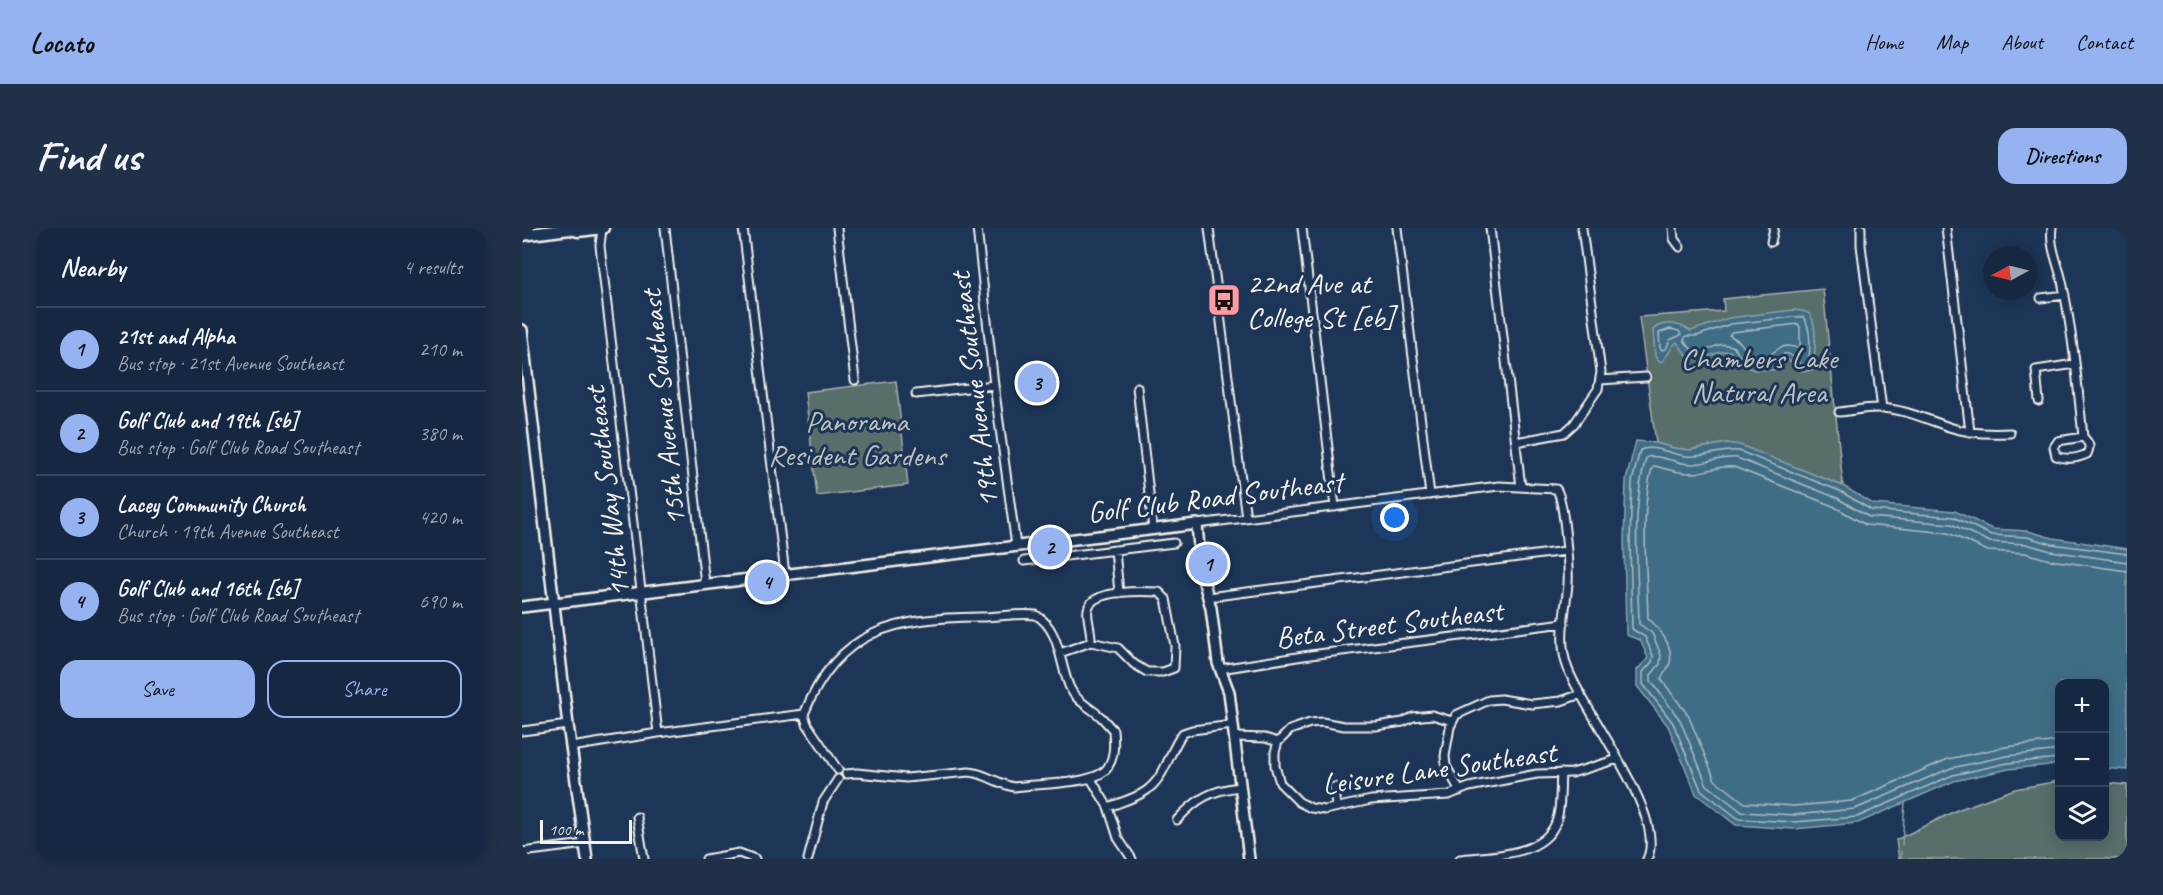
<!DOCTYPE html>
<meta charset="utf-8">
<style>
body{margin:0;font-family:Caveat,sans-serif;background:#1f3048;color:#f1f3f6}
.controls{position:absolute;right:18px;bottom:18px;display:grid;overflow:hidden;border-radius:12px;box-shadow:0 3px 15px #0003}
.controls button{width:54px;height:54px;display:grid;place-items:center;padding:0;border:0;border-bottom:2px solid #35445a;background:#162841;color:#f1f3f6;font:30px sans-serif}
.compass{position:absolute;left:1461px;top:18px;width:54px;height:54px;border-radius:50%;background:#162841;box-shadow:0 3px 15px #0003;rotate:263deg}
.scale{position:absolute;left:18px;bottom:15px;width:92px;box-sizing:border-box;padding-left:6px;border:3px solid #f4f1e8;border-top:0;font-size:16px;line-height:21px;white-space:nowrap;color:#f4f1e8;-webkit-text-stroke:4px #1d3557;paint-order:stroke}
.you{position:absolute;left:873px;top:290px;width:21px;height:21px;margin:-15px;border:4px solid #fff;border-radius:50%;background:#1a73e8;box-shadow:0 0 0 9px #1a73e833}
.badge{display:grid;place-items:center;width:39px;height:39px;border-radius:50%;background:#95b2f1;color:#111;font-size:20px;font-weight:700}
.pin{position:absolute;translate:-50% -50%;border:3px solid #fff;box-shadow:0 2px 6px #0006}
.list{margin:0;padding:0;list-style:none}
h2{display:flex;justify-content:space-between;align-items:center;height:78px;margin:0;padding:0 24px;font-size:26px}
h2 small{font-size:20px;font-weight:400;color:#9ea6b1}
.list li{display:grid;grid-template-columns:39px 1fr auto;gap:18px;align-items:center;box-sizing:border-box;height:84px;padding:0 24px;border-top:2px solid #35445a}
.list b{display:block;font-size:22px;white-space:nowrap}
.list p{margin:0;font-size:20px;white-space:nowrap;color:#9ea6b1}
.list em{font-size:20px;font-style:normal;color:#9ea6b1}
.actions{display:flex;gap:12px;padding:18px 24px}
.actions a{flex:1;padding:14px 0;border:2px solid #95b2f1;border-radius:18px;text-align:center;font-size:21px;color:#95b2f1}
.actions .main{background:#95b2f1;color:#111}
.icon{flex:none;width:33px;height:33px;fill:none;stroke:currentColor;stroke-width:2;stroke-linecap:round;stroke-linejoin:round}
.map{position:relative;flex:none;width:1605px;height:631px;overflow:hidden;border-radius:18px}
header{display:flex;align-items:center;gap:36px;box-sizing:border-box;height:84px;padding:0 30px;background:#95b2f1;color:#111}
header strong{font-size:28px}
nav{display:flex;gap:33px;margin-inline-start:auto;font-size:21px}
.intro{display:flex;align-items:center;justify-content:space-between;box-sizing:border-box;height:144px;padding:0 36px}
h1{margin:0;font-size:42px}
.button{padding:15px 27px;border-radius:18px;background:#95b2f1;color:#111;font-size:21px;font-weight:700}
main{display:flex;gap:36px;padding:0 36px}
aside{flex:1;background:#162841;border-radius:18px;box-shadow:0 3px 15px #0003}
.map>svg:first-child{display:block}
</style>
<header>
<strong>Locato</strong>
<nav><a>Home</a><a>Map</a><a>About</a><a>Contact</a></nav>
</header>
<div class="intro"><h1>Find us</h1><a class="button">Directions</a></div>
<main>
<aside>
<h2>Nearby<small>4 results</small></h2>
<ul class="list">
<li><span class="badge">1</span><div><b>21st and Alpha</b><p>Bus stop · 21st Avenue Southeast</p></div><em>210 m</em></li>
<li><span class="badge">2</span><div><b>Golf Club and 19th [sb]</b><p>Bus stop · Golf Club Road Southeast</p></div><em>380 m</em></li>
<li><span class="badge">3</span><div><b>Lacey Community Church</b><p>Church · 19th Avenue Southeast</p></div><em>420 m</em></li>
<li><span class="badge">4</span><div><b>Golf Club and 16th [sb]</b><p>Bus stop · Golf Club Road Southeast</p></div><em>690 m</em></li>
</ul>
<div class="actions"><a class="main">Save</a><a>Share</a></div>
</aside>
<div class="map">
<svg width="1605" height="631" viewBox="0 0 1605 631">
<rect width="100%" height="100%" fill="#1d3557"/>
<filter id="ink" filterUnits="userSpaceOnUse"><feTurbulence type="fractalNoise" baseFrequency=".0167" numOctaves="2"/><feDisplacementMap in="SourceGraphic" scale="12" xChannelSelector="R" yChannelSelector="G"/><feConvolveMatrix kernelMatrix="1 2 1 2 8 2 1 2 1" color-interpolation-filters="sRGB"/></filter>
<g filter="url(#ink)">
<path fill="#586e6a" stroke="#a6b0a9" stroke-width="1.5" d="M1301 61 1321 258 1205 215 1168 222 1151 220 1134 215 1117 89 1202 83 1201 71Z
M374 153 386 257 295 268 283 164Z
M1537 553 1538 608H1582L1583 555 1605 557V631H1377L1374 612 1435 582 1493 561Z"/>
<path fill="#416d86" stroke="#89a2ad" stroke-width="1.5" d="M1272 82C1277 83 1282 82 1287 86 1295 93 1293 124 1292 135L1291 141C1276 148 1275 136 1265 131L1252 142H1232L1215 134 1208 123C1193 121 1178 139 1164 126 1161 123 1158 118 1155 114 1149 118 1147 128 1139 134L1136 133 1133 128 1131 102C1143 91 1157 96 1169 103L1207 90Z
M1114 213 1134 215 1151 220 1168 222 1205 215 1218 217 1321 258 1351 276 1433 283 1470 301 1506 303 1531 310 1605 321V542L1583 540 1582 455H1538L1537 536 1487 541 1432 553 1336 595 1272 601 1214 597 1174 566 1146 498 1115 458V442L1126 430 1118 412 1104 407 1102 312 1104 252Z"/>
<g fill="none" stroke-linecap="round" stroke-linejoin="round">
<path stroke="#acbcc1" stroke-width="1.5" d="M1272 89H1281C1289 97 1290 128 1284 137H1279C1265 121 1264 123 1250 136 1240 138 1226 137 1219 129 1214 123 1214 118 1206 117 1185 113 1179 139 1162 112L1164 108H1175L1209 96Z
M1276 96 1278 99V120L1266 118 1259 119 1243 130 1228 126 1217 113 1207 107 1210 104Z
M1148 101 1157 103 1159 107 1148 112 1144 121 1140 122 1138 120 1137 105Z
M1538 513 1483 519 1426 531 1330 573 1272 578 1223 575 1193 552 1166 487 1139 451C1141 446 1146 441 1148 435 1152 418 1137 400 1126 390 1125 344 1118 284 1130 240L1133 238C1146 242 1160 246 1173 245 1186 243 1199 237 1212 239L1311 278 1344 297 1426 305 1466 323 1503 325 1528 332 1605 343
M1538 522 1485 528 1429 540 1333 581 1272 587 1220 584 1185 557 1158 492 1129 453V447L1138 436 1139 427 1130 405 1117 396C1116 341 1109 283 1124 230 1133 225 1154 235 1166 236 1183 237 1198 228 1215 230L1315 270 1347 289 1429 296 1468 314 1504 316 1529 323 1605 334
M1538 530 1486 535 1431 547 1335 589 1272 594 1217 591 1179 562 1151 495 1121 456V444L1130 434 1131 428 1123 409 1110 401 1108 312 1110 254 1118 222C1131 216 1150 227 1164 228 1182 230 1199 221 1217 223L1318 263 1349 282 1431 289 1469 307 1505 309 1530 316 1605 326"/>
<path stroke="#89a2ad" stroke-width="1.5" d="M1380 617 1383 574
M1379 631V623"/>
<g stroke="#f4f1e8" stroke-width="11">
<path id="street" d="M80 0 78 18 136 505
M143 0 183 356
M221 0 263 346
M315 0 333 152
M455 0 472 157 494 318
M687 0 724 290
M780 0 813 279
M875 0 908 267
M968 0 999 259
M1151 0 1152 11 1158 19
M1339 0V17L1360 181
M1424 0 1448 204
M1530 0C1527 20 1538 39 1541 58 1551 108 1556 159 1561 209
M1249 14 1252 0
M1519 70 1543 67
M1078 152 1124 149
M615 159 631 301
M394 166 472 157
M1517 173 1514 142 1553 136
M1317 184C1329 183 1342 180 1355 180 1380 180 1404 191 1427 199 1447 206 1468 206 1488 205
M1561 209C1567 215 1569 218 1565 226 1556 230 1544 232 1534 228L1532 219 1536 213Z
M994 214 1042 205 1052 196 1076 161 1079 144 1060 0
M675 296 977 258 1034 261C1042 268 1047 341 1046 355 1044 383 1035 413 1046 441 1062 484 1146 589 1125 631
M593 322 597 365
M502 333 652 315
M686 369 1044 323
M538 425 569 414 596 420 612 436 625 444H641L652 440 653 418 644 371 637 364C621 363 570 361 566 381 564 389 570 404 569 414
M698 441 788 427 1042 395
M0 503 46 497
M713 509 743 510 756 514
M756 514 753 524V538L758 555 777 574 789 580 803 582 849 572 927 567 947 559 988 551 1015 546 1050 545 1096 531
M756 514 768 502 788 495 800 494 822 498H854L881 494 891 489 910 487 930 493
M49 519 136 505 282 486
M316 542 285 496 282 486C317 400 373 390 458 389 476 389 495 385 514 387 539 402 537 436 548 460 554 473 568 479 579 489 583 493 587 498 591 502 592 514 593 528 586 539 574 558 515 555 492 559 476 556 463 545 447 544L384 550 335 545 324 546
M569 551 586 579 596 610 610 631
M812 559 814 579
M938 563 924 538 923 528 928 499 934 487 967 472 979 471 1010 476 1039 473 1059 466
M586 579C616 568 631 566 645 535 650 524 654 514 661 505L670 502 711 497
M115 589 122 631
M655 592C674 571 689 562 718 559
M0 624 63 616
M184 631 217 625 233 631
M286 631 301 574 316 551
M938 631C971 627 1028 629 1036 587 1039 574 1038 559 1039 545"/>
</g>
<g stroke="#f4f1e8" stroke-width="14">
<path id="secondary" d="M0 102 46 497 65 631
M0 379 675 296 679 344 689 380 696 435 707 464 727 631"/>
</g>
<g stroke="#f4f1e8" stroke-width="15">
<path id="primary" d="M0 7 48 1 56 3 81 0"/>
</g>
<use href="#street" stroke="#1d3557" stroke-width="7"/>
<use href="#secondary" stroke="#1d3557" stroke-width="9"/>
<use href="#primary" stroke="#1d3557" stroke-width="10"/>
</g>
</g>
<defs>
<g id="bus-square" transform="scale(1.725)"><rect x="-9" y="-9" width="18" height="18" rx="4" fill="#ff9aa2" stroke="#1d3557"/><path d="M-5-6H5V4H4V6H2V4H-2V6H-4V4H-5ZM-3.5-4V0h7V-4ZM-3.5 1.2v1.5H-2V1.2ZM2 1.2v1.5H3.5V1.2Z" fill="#111"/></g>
</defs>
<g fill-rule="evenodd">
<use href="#bus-square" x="702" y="72"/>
</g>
<g text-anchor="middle" stroke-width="6" stroke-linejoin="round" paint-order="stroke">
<g font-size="30" fill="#f4f1e8" stroke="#1d3557" text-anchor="start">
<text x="725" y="65">22nd Ave at<tspan x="725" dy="34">College St [eb]</tspan></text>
</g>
<g font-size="30" fill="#bdc3bc" stroke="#1d3557">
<text x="1237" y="140">Chambers Lake<tspan x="1237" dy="34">Natural Area</tspan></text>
<text x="335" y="203">Panorama<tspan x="335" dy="34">Resident Gardens</tspan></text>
</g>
<g font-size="30" fill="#f4f1e8" stroke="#1d3557">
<text transform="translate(452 162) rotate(-97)" y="10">19th Avenue Southeast</text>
<text transform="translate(141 180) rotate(-96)" y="10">15th Avenue Southeast</text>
<text transform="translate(85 264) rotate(-97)" y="10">14th Way Southeast</text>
<text transform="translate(693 269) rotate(-7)" y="10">Golf Club Road Southeast</text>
<text transform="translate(867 396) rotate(-7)" y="10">Beta Street Southeast</text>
<text transform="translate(917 540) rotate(-8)" y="10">Leisure Lane Southeast</text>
</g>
</g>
</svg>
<div class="controls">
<button>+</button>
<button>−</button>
<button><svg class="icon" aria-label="layers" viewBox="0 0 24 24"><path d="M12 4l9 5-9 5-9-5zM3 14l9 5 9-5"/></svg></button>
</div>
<svg class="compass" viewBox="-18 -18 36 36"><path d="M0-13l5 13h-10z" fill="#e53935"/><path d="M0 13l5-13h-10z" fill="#9ea6b1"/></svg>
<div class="scale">100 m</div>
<div class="you"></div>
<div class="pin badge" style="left:686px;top:336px">1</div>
<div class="pin badge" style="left:528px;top:319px">2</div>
<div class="pin badge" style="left:515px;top:155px">3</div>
<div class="pin badge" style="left:245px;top:354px">4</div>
</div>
</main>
